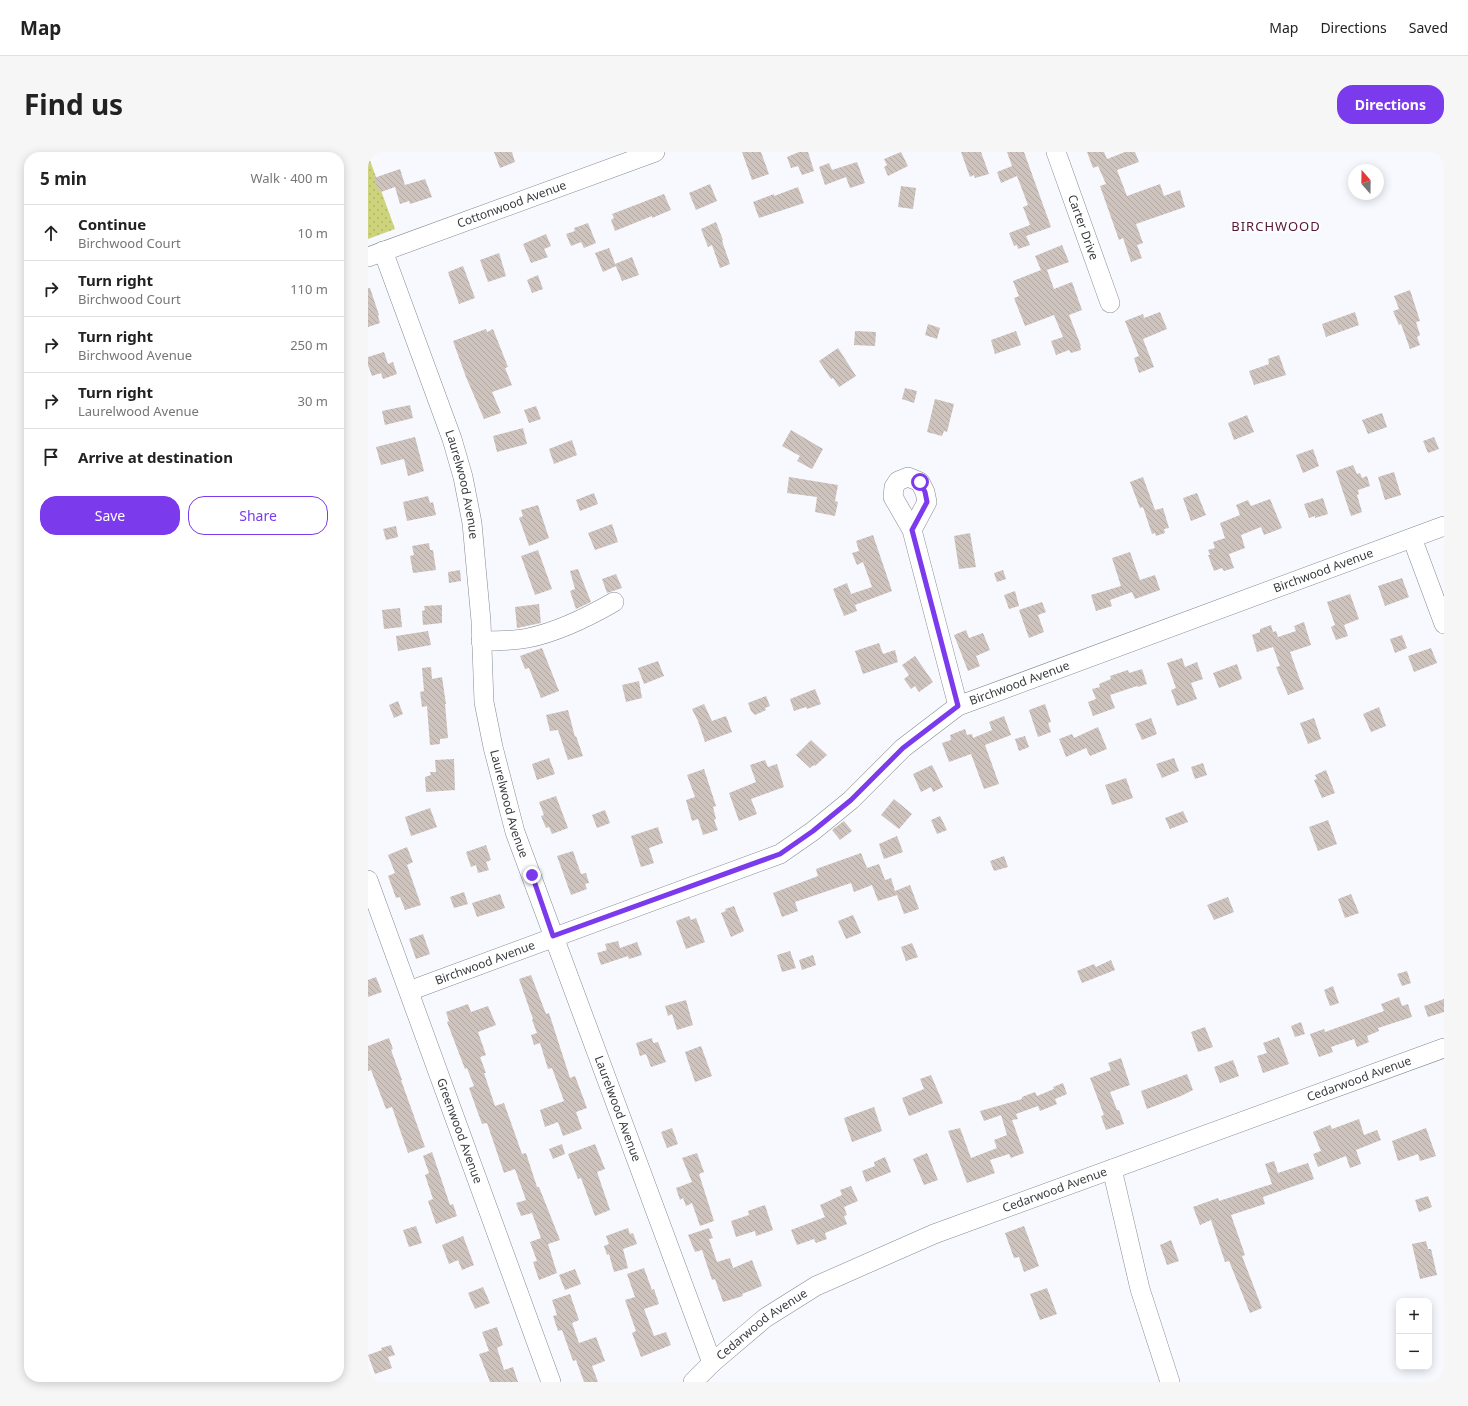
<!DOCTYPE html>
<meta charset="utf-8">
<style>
body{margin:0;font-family:"Noto Sans",sans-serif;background:#f6f6f6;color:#222}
.controls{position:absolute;right:12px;bottom:12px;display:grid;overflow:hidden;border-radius:8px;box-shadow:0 2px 10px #0003}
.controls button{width:36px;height:36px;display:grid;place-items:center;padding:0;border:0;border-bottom:1px solid #e0e0e0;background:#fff;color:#222;font:20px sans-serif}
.compass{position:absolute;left:980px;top:12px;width:36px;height:36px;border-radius:50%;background:#fff;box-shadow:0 2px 10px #0003;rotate:340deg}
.stop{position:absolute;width:12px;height:12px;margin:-9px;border:3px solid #7c3aed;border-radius:50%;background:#fff}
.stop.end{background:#7c3aed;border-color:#fff;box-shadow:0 1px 4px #0008}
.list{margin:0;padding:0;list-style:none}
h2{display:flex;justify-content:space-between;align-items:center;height:52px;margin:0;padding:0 16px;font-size:17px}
h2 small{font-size:13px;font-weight:400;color:#767676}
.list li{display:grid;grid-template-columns:26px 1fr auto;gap:12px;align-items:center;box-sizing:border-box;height:56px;padding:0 16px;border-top:1px solid #e0e0e0}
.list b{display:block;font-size:15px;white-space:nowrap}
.list p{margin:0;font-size:13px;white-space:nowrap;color:#767676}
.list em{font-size:13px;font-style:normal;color:#767676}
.actions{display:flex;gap:8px;padding:12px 16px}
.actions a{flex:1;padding:9px 0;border:1px solid #7c3aed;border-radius:16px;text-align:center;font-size:14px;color:#7c3aed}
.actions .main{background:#7c3aed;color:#fff}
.icon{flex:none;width:22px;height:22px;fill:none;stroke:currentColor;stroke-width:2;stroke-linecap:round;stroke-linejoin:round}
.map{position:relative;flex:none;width:1076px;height:1230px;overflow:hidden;border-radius:16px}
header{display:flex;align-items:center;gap:24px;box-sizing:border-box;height:56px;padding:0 20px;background:#fff;border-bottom:1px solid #e0e0e0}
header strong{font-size:19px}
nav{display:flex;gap:22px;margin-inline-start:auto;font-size:14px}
.intro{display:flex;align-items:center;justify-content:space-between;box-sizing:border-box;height:96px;padding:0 24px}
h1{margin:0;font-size:28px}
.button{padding:10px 18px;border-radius:16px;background:#7c3aed;color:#fff;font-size:14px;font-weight:700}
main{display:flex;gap:24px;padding:0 24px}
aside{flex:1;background:#fff;border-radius:16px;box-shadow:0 2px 10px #0003}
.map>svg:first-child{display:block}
</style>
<header>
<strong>Map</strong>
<nav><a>Map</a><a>Directions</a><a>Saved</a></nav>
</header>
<div class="intro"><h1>Find us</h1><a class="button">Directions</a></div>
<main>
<aside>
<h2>5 min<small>Walk · 400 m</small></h2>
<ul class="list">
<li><svg class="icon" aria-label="ahead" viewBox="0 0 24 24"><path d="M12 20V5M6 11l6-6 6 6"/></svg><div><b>Continue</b><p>Birchwood Court</p></div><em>10 m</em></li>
<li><svg class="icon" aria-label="right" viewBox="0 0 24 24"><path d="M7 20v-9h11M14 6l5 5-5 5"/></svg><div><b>Turn right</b><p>Birchwood Court</p></div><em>110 m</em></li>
<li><svg class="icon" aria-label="right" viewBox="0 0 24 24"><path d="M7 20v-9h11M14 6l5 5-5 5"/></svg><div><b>Turn right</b><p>Birchwood Avenue</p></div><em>250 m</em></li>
<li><svg class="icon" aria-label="right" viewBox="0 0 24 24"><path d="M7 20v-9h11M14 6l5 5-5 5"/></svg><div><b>Turn right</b><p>Laurelwood Avenue</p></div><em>30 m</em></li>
<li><svg class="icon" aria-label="arrive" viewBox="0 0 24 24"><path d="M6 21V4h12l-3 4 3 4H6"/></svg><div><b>Arrive at destination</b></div></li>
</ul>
<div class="actions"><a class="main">Save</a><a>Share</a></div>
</aside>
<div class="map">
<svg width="1076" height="1230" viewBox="0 0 1076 1230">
<defs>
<pattern id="park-dots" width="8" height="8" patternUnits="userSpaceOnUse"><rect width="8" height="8" fill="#cdd37b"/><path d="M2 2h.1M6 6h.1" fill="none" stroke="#b1b66b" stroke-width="1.8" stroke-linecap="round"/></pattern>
<pattern id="building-back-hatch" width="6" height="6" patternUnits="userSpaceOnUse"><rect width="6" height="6" fill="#cfc3bd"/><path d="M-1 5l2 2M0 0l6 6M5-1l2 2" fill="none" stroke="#b2a8a4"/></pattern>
</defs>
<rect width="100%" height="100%" fill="#f7f9fe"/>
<path fill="url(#park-dots)" d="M0 3 27 77 0 87Z"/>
<path fill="url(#building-back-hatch)" d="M126 0H144L147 10 132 16Z
M374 0H393L401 22 384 28Z
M431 0H440L446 19 434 23 430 14 423 16 419 5Z
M533 0 540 14 520 24 516 15 519 13 516 7Z
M593 0H613L621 22 607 26 606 23 602 25Z
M639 0H656L683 75 658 84 662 93 650 97 649 93 646 94 641 81 662 73 655 55 660 53 649 24 633 31 629 20 644 14Z
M719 0H736L739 7 757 0H767L771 10 749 18 759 44 792 32 796 44 812 38 817 55 768 72 775 91 769 93 774 106 763 110 755 86 751 88 732 34 738 32 730 14 725 16Z
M489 10 497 31 482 36 478 25 457 33 451 15 461 11 464 18Z
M32 17 37 33 57 27 64 45 42 52 41 49 32 52 27 35 13 40 12 37 10 38 6 26Z
M342 32 349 49 328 58 321 41Z
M533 34 548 36 545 57 530 55Z
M430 35 436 51 391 66 385 50 406 42V44Z
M296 42 303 58 284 66V64L247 79 243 68 246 66 244 62Z
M348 70 355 88 354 89 362 112 352 116 344 93 340 95 333 77Z
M220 71 228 91 216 96 213 90 203 94 198 82 207 79 206 76Z
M178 82 183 94 176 97 180 105 163 111 155 92Z
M694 93 701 110 679 118 686 137 704 130 714 158 701 163 713 194H712L713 198 703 201 701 198 688 203 683 189 695 185 686 163 657 174 646 146 651 144 645 129 673 118 667 104Z
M241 96 248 114 235 120 227 101Z
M131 101 138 124 120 130 112 108Z
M264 105 271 123 254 129 247 112Z
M95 114 107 146 91 152 80 120Z
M170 123 175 137 164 141 159 128Z
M0 136H2L11 163 10 164 12 171 0 175Z
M1042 138 1052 169 1048 170 1052 183 1049 185 1052 193 1042 197 1033 172 1031 173 1025 159 1031 157 1026 144Z
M792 160 799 177 775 187 786 215 771 221 766 206 771 204 757 169 775 162 776 166Z
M987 160 991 173 958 185 954 172Z
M560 172 572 176 569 187 557 183Z
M118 177 119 180 125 177 140 215 137 216 144 233 124 240 133 261 116 267 98 225 85 189Z
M487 179 508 180 507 194 486 193Z
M648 179 653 193 627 202 623 188Z
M470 196 488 224 471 235 465 226 463 227 451 209Z
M16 200 20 212 25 210 29 222 15 227 13 221 4 224 0 213V205Z
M911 203 918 223 886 233 881 219 901 212 900 207Z
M537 236 549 239 546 251 534 247Z
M567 247 586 252 579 280 576 279 574 284 559 280Z
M42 253 45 266 17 273 14 259Z
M168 254 173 267 161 271 156 258Z
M1014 261 1019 275 1000 282 994 268Z
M879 263 886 280 866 288 860 271Z
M155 276 159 292 129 300 125 284Z
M423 278 455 297 444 317 429 309 432 304 414 294Z
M47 285 56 319 40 324 36 307 13 313 8 295Z
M1066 285 1071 297 1060 301 1055 289Z
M204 288 209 303 186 312 181 297Z
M945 297 951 314 935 321 928 303Z
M985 313 989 322 992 321 994 326 999 324 1002 334 990 338 991 342 989 343 994 360 983 364 968 319Z
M1026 320 1033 343 1017 348 1010 325Z
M421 325 470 333 467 349 470 350 467 364 447 360 449 345 419 341Z
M775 325 787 358 795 356 801 376 796 377 797 381 788 384 787 381 784 382 775 355 772 356 762 330Z
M226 341 230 352 212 359 208 348Z
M829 341 838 363 823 369 815 346Z
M60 344 62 351 65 350 68 363 39 369 35 350Z
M955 346 960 362 947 366V364L941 366 936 352Z
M902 347 914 376 896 383 893 375 873 383 877 396 861 402 866 416 856 419 854 416 846 419 840 403H842L840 398 847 396 845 390 857 386 852 371 872 363 868 353 880 348 883 354Z
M170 353 181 386 161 394 151 366 155 364 153 358Z
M244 372 250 390 227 398 220 381Z
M28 374 30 385 18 388 15 377Z
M602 381 608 415 591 417 586 384Z
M505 383 524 439 487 453 489 459 476 464 465 437 479 431 483 442 504 435 495 410 489 413 484 401 491 399 488 389Z
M61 391 62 398H65L68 418 45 421 42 404 46 403 44 394Z
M170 398 184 437 167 443 153 404Z
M762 400 772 428 787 423 792 438 767 447 764 440 742 448 744 454 728 459 723 443 753 434 744 406Z
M210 417 223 450 208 457 202 439 207 437 202 419Z
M92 418 93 429 81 431 80 420Z
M635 418 638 427 629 430 626 421Z
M248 422 254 436 239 441 234 427Z
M1034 426 1041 445 1017 454 1010 434Z
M647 439 651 454 641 457 636 443Z
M982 442 991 467 976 473 980 484 968 488 963 475 967 473 959 450Z
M674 450 678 460 670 463 676 480 661 486 651 458Z
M171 452 173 471 149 476 147 455Z
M74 453V471L55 473 54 459 57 458 56 454Z
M32 456 34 475 16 477 14 458Z
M936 470 943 493 922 500 932 528 936 537 920 543 908 515 912 514 905 495 889 500 884 483 892 480V477L903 473 905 480 908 479 910 485 928 479 926 474Z
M598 478 601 486 615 481 622 498 608 504 612 514 600 519 586 483Z
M60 479 63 493 30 499 28 484Z
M1034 483 1039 496 1027 501 1022 487Z
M511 491 515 502 527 498 530 510 495 522 487 499Z
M174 496 191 539 173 546 161 516 157 517 152 504Z
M1063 496 1069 511 1046 520 1040 504Z
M547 504 565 530 551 540 547 534 543 537 536 527 541 523 534 513Z
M814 506 817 515 829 510 835 527 823 531 829 547 809 554 803 538 808 536 799 511Z
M290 509 296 524 276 532 270 516Z
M869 512 874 527 851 536 845 521Z
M63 515 64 527 74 525 78 552H77L80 586 72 587V592L62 593 59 554 54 555 52 540 56 539 54 516Z
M774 517 779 532 770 535 769 534 742 543 747 556 725 564 720 550 728 547 724 537 732 535 731 532 743 527 742 524 760 518 761 521Z
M271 529 274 546 258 550 254 533Z
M447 537 453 552 439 557 438 555 426 559 422 547Z
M398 544 402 554 397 556 398 558 387 563 383 559 380 551Z
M30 549 35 562 26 566 21 553Z
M336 552 344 569 358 564 364 580 337 590 330 569 324 557Z
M677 552 683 570 680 571 683 580 670 585 661 558Z
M1011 555 1018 574 1003 580 995 562Z
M200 558 207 585 208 584 215 604 200 608 190 578 182 579 178 563Z
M636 564 643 583 617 593 631 632 616 637 603 602 581 610 574 591 583 588 582 583 597 577 599 583 604 582 605 586 624 578 621 570Z
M783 566 789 582 774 588 767 572Z
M946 566 953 587 940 592 932 571Z
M730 575 739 597 722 604 718 596 698 605 691 587 704 582 706 586Z
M657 584 661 595 651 599 647 587Z
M443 588 459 603 447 614 446 613 442 616 428 603Z
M181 606 187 622 169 628 164 612Z
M806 606 811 619 794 626 788 612Z
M86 607 87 638 58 640 57 625 63 623 62 620H68L67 608Z
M397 608 400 615 409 612 416 635 383 647 389 662 371 669 361 641 388 630 382 613Z
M835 611 839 623 827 627 823 615Z
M564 613 575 635 565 640 563 635 553 640 545 622Z
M336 617 348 654 345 655 348 667 346 668 350 678 335 683 330 667 324 669 318 648 327 645 319 623Z
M958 618 967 641 954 646 946 628 949 627 947 623Z
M758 626 765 646 744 653 737 633Z
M188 644 200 676 184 682 181 675 178 676 173 664 176 663 171 650Z
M526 647 544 662 531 677 513 663Z
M62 656 69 675 43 684 37 665Z
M237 658 242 671 229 676 224 663Z
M815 659 820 670 802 677 797 666Z
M572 664 579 678 569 682 563 668Z
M960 668 969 692 950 699 941 675Z
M476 669 484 679 472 688 464 678Z
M290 675 295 691 281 696 286 711 273 715 263 684Z
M529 684 535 700 516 707 511 692Z
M118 693 123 708 118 710 121 718 110 721 108 713 103 715 98 700Z
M39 695 45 710 39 713 53 753 37 758 32 745 28 746 20 724 27 721 20 703Z
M205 699 213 722 218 721 221 731 217 732 219 737 203 743 189 704Z
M493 701 499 716 511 712 517 728 523 726 527 739 542 733 551 757 536 762 529 743 510 749 504 733 486 740 483 731 427 750 430 759 414 765 405 741 450 724 448 717Z
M636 704 640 715 626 719 622 709Z
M96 740 100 752 86 756 82 745Z
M132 742 137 756 109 765 104 751Z
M983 742 991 761 977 766 970 747Z
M860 745 866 760 846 768 839 753Z
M366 754 376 779 363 785 353 761 358 759 357 757Z
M485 763 493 781 478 787 470 769Z
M321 764 323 768 328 766 337 790 318 797 308 769Z
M55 782 62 802 48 807 41 787Z
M250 789 252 796 269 790 274 803 261 807 260 804 233 813 229 801 239 798 237 792Z
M544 791 550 805 538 809 533 795Z
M422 799 428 816 414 820 409 803Z
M445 803 448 813 434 818 431 808Z
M743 808 747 818 714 831 709 819 726 812 728 815Z
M1039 819 1043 831 1034 834 1029 822Z
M163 823 178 862 181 861 202 926 207 924 219 956 208 960 214 977 195 984 190 970 177 975 172 958 196 949 184 916 180 917 172 891 166 893 163 883 169 881 164 868 165 867 151 827Z
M8 825 14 840 0 845V828Z
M965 834 971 851 962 854 956 838Z
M1031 845 1034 854 1040 852 1044 865 1010 876 1011 879 999 884 1001 890 989 895 986 887 963 895 965 900 951 905 942 882 956 877 957 880 1016 859 1013 852Z
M1076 847V860L1060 865 1056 854Z
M318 848 325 873 309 878 304 862 300 864 297 854Z
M100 852 103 860 120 854 128 873 110 880 118 903 112 905 118 921H116L127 954 136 951 154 1002 158 1001 169 1035H171L192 1088 180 1092 189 1121 171 1128 165 1110 169 1109 162 1090 173 1086 164 1061 153 1064 148 1051 158 1048 147 1017 136 1021 119 971 114 972 101 936 106 934 99 916 97 917 79 870 81 869 78 860Z
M933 870 937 882 927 885 923 874Z
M837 875 845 895 830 900 823 880Z
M911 885 921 912 895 921 889 904 899 901 895 891Z
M21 886 25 897 23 898 34 928H33L57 995 40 1001 24 955 18 957 3 918 0 919V894Z
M284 886 285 891 290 890 298 910 283 915 278 902 272 904 268 891Z
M333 894 344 924 327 930 317 900Z
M753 906 762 933 742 940 749 958H751L756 972 738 978 733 964 736 963 722 926 743 918 740 911Z
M865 908 871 924 852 931 846 915Z
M819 922 825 938 813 944 779 957 773 939Z
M563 923 575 951 541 964 534 946 556 937 552 927Z
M695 931 699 942 687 947 689 952 672 959 670 954 648 962 650 967 644 968 656 1001 643 1006 641 1002 622 1008 627 1021 599 1031 580 979 592 976 603 1006 629 996 626 988 639 983 633 963 616 969 612 959 654 947V945L667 940 669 944 686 937 685 935Z
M506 955 514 979 484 990 476 966Z
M991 967 996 983 1009 978 1013 988 988 998 993 1012 982 1016 978 1004 950 1015 945 1002 953 999 945 980 962 973 964 977Z
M304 976 310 992 299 996 293 980Z
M1058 976 1068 1004 1052 1009 1050 1002 1030 1009 1024 989Z
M194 992 197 1002 185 1007 181 997Z
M227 992 237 1017 229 1020 242 1058 227 1064 213 1026 210 1027 200 1002Z
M64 1000 82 1053 85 1052 89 1064 68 1072 60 1049 65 1047 57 1023 61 1021 55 1004Z
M329 1001 336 1020 331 1022 346 1069 332 1074 324 1051 318 1054 315 1046 312 1048 308 1036 324 1030 314 1006Z
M559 1001 570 1028 556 1033 545 1007Z
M517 1005 523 1020 498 1030 494 1019 507 1014 506 1010Z
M906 1009 910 1021 940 1011 946 1027 895 1045 897 1052 863 1063 877 1103 874 1104 894 1156 882 1161 861 1109 857 1110 843 1068 832 1073 825 1055 850 1046 851 1049 904 1032 897 1012Z
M483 1034 490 1049 476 1055 479 1063 476 1064 479 1072 457 1081 459 1087 448 1091 446 1087 429 1093 423 1078 457 1065 452 1053 474 1043 472 1038Z
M1060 1044 1064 1055 1051 1060 1047 1048Z
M397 1053 405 1078 388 1084 387 1079 368 1085 363 1069 381 1063 380 1059Z
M48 1074 54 1091 41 1095 35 1078Z
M656 1074 671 1114 656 1120 651 1105 646 1106 637 1081Z
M260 1076 262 1082 265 1081 269 1092 255 1097 260 1116 246 1120 241 1102 239 1103 236 1094 241 1092 238 1084Z
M341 1076 345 1086 341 1087 349 1110 362 1106 365 1116 384 1108 394 1134 374 1142 375 1144 355 1150 347 1127 344 1128 334 1098 327 1100 320 1083Z
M95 1084 106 1113 94 1118 90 1108 81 1112 74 1093Z
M803 1088 811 1109 799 1113 792 1093Z
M1058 1089 1060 1097H1063L1069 1123 1052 1127 1044 1092Z
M276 1116 284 1138 286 1137 291 1152 276 1157 286 1184 298 1180 303 1193 273 1205 264 1181 268 1179 257 1148 267 1145 259 1122Z
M207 1117 213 1132 197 1138 191 1123Z
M115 1135 122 1151 107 1157 100 1141Z
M679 1136 689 1162 672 1168 662 1142Z
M202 1142 211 1168 204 1171 211 1191 228 1185 237 1209 224 1214 230 1230H216L208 1208 205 1209 194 1178 190 1179 185 1164 189 1163 184 1148Z
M129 1175 135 1193 129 1196 136 1218 145 1215 150 1230H122L111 1202 121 1199 114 1180Z
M23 1193 27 1203 20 1205 24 1216 7 1222 0 1203 14 1198 13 1196Z"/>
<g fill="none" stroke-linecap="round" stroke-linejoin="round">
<g stroke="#858a94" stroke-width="20">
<g id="minor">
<path id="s1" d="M688 0 742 151"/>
<path id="s2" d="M15 99 84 287 95 325 104 371 113 469 116 550 125 595 147 680 344 1211"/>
<path id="s3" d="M0 105 287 0"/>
<path d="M544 378 525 345 526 335 530 329 540 325 552 330 557 340 559 350 544 378 590 554"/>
<path d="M1044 386 1076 472"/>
<path d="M113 489C129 489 144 489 160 486 189 480 220 465 246 450"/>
<path id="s4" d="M0 728 183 1230"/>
<path id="s5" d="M41 839 412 702 445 679 483 648 535 596 590 554 1076 374"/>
<path d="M744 1017 772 1137 802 1230"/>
<path id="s6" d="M325 1230 344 1211 397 1166 448 1134 566 1082 1076 896"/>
</g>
</g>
<use href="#minor" stroke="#fff" stroke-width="19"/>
</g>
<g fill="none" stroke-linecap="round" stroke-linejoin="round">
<path stroke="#7c3aed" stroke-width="5" d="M164 723 185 784 412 702 445 679 483 648 535 596 590 554 544 378 559 350 557 340 552 330"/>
</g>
<g text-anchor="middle" stroke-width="3.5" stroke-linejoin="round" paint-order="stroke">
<g font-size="12" fill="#393b3f" stroke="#fff">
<text dy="4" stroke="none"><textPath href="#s3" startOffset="153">Cottonwood Avenue</textPath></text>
<text dy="4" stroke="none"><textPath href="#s1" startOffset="80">Carter Drive</textPath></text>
<text dy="4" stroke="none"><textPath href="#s2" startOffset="247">Laurelwood Avenue</textPath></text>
<text dy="4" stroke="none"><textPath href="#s5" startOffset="1017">Birchwood Avenue</textPath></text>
<text dy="4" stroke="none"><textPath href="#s5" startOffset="693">Birchwood Avenue</textPath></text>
<text dy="4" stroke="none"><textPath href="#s2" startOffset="571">Laurelwood Avenue</textPath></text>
<text dy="4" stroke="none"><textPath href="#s5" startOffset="81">Birchwood Avenue</textPath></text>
<text dy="4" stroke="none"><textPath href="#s6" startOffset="738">Cedarwood Avenue</textPath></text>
<text dy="4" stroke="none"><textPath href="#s2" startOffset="895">Laurelwood Avenue</textPath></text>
<text dy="4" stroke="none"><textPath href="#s4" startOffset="267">Greenwood Avenue</textPath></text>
<text dy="4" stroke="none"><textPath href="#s6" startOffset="414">Cedarwood Avenue</textPath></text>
<text dy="4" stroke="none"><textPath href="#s6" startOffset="90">Cedarwood Avenue</textPath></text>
</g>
<g font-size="13" letter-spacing="1" fill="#551534" stroke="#fff">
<text x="908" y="79">BIRCHWOOD</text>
</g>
</g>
</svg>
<div class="controls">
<button>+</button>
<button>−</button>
</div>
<svg class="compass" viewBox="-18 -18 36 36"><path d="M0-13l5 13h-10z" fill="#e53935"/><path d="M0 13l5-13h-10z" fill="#767676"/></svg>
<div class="stop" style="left:552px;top:330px"></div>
<div class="stop end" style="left:164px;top:723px"></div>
</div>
</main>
